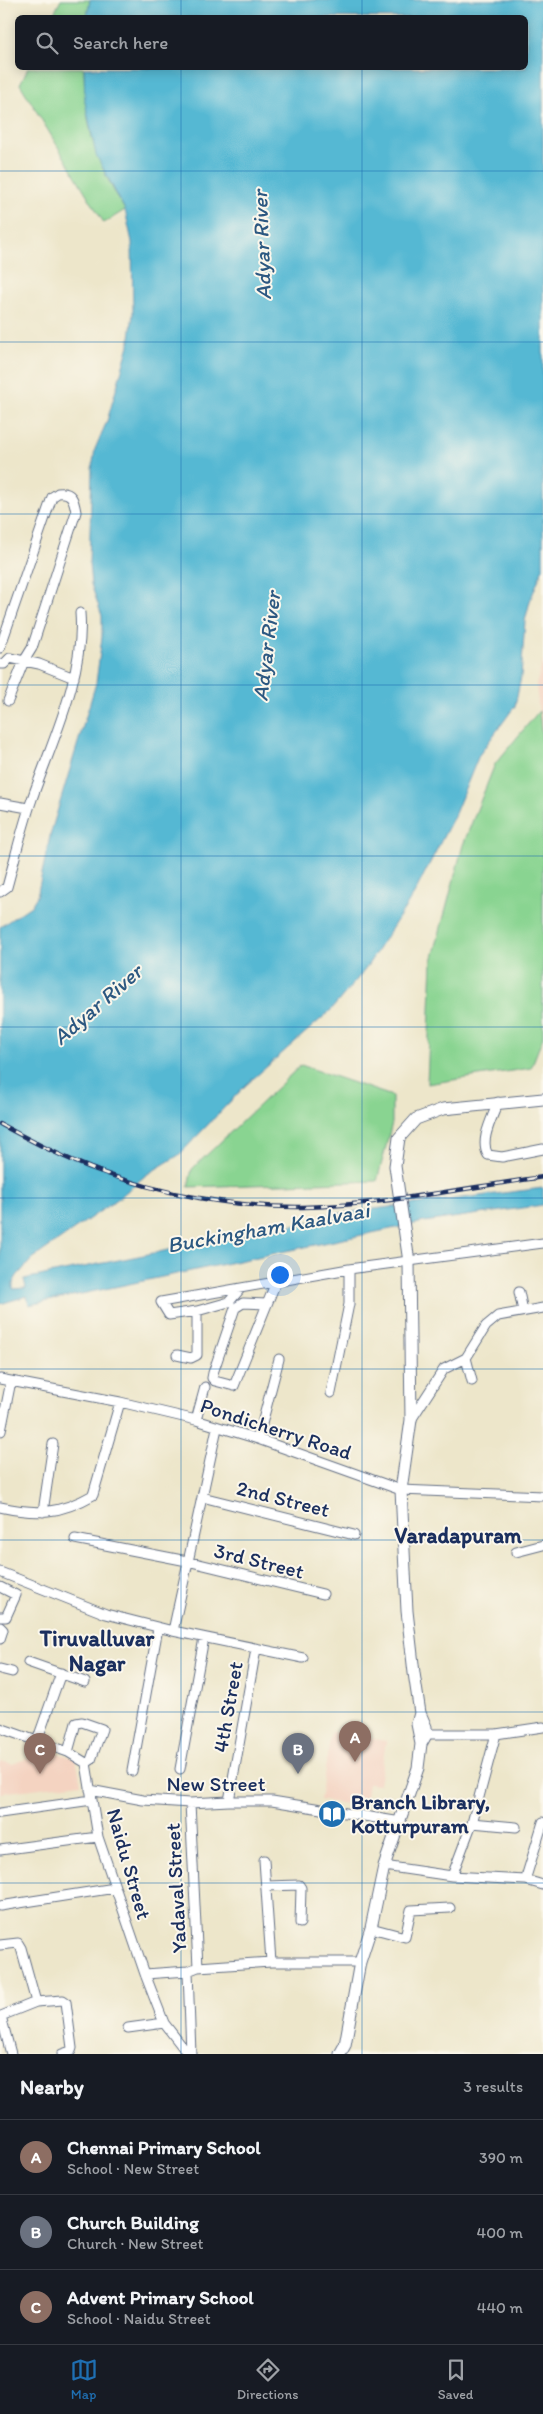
<!DOCTYPE html>
<meta charset="utf-8">
<style>
body{margin:0;font-family:Itim,sans-serif;background:#20242c;color:#f1f3f6}
.you{position:absolute;left:279px;top:1274px;width:18px;height:18px;margin:-12px;border:4px solid #fff;border-radius:50%;background:#1a73e8;box-shadow:0 0 0 8px #1a73e833}
.badge{display:grid;place-items:center;width:32px;height:32px;border-radius:50%;background:#1f6fb2;color:#fff;font-size:16px;font-weight:700}
.pin{position:absolute;translate:-50% -41px;filter:drop-shadow(0 1px 2px #0008)}
.pin::after{content:'';position:absolute;top:26px;width:18px;height:15px;background:inherit;clip-path:polygon(0 0,100% 0,50% 100%)}
.list{margin:0;padding:0;list-style:none}
h2{display:flex;justify-content:space-between;align-items:center;height:65px;margin:0;padding:0 20px;font-size:21px}
h2 small{font-size:16px;font-weight:400;color:#9ea1a6}
.list li{display:grid;grid-template-columns:32px 1fr auto;gap:15px;align-items:center;box-sizing:border-box;height:75px;padding:0 20px;border-top:1px solid #363941}
.list b{display:block;font-size:19px;white-space:nowrap}
.list p{margin:0;font-size:16px;white-space:nowrap;color:#9ea1a6}
.list em{font-size:16px;font-style:normal;color:#9ea1a6}
.icon{flex:none;width:28px;height:28px;fill:none;stroke:currentColor;stroke-width:2;stroke-linecap:round;stroke-linejoin:round}
.map{position:relative;flex:none;width:543px;height:2054px;overflow:hidden}
.search{position:absolute;background:#171b24;box-shadow:0 2px 12px #0003;left:15px;right:15px;top:15px;height:55px;display:flex;align-items:center;gap:12px;box-sizing:border-box;padding:0 18px;border-radius:8px;color:#9ea1a6;font-size:19px}
.sheet{height:290px;background:#171b24}
nav{display:flex;justify-content:space-around;align-items:center;box-sizing:border-box;height:70px;border-top:1px solid #363941;background:#171b24;font-size:14px;color:#9ea1a6}
nav a{display:grid;justify-items:center;gap:2px}
nav .on{color:#1f6fb2}
.map>svg:first-child{display:block}
</style>
<div class="map">
<svg width="543" height="2054" viewBox="0 0 543 2054">
<rect width="100%" height="100%" fill="#fbf7ec"/>
<filter id="ink" filterUnits="userSpaceOnUse"><feTurbulence type="fractalNoise" baseFrequency=".02" numOctaves="2"/><feDisplacementMap in="SourceGraphic" scale="10" xChannelSelector="R" yChannelSelector="G"/><feConvolveMatrix kernelMatrix="1 2 1 2 8 2 1 2 1" color-interpolation-filters="sRGB"/></filter>
<filter id="wash" filterUnits="userSpaceOnUse"><feTurbulence type="fractalNoise" baseFrequency=".0096" numOctaves="4" result="noise"/><feDisplacementMap in="SourceGraphic" scale="20" xChannelSelector="R" yChannelSelector="G"/><feGaussianBlur stdDeviation="1.12" result="paint"/><feColorMatrix in="noise" values="0 0 0 0 0 0 0 0 0 0 0 0 0 0 0 0 0 1.4 0 .05"/><feComposite in="paint" operator="in"/></filter>
<g filter="url(#wash)">
<rect width="100%" height="100%" fill="#ede6ca"/>
<path fill="#f4d3c1" d="M543 660V747L536 685Z
M331 1732 386 1741 379 1785 368 1784 364 1807 320 1800Z
M35 1746 76 1759 81 1783 0 1793V1761L12 1764 31 1757Z"/>
<path fill="#89d491" stroke="#528278" d="M61 0H90L87 17H52Z
M28 68H84C85 127 94 159 125 210L104 223 20 84Z
M539 711 543 747V1037L531 1068 427 1084 432 961 463 845 495 764Z
M301 1065 392 1096V1123L377 1181 188 1187 192 1169Z"/>
<path fill="#54b8d3" stroke="#387498" d="M90 0H543V568L530 601 525 621 521 677 515 706 479 755 454 816 414 894 364 971 330 1011 246 1085 179 1155 146 1175 119 1198 32 1259 17 1276 13 1283V1289L26 1288 24 1279 318 1220 326 1215 543 1188V1205L424 1222 29 1305 27 1296 0 1304V927L31 906 37 896 51 832 96 683 102 637V616L91 584 89 563 92 469 95 449 107 421 129 345 133 314 132 242 125 210 96 155 85 102 84 68H526V18L87 17Z"/>
</g>
<g filter="url(#ink)">
<g fill="none" stroke-linecap="round" stroke-linejoin="round">
<g stroke="#646f84" stroke-width="11">
<path id="minor" d="M0 648 52 497 58 493C72 491 74 500 76 512L32 648 24 661 8 701
M0 664H4L10 658 39 664 74 678
M0 803 28 808
M0 892 7 887C15 858 22 828 32 799 52 741 85 675 80 613
M498 1102C493 1117 479 1140 488 1155L502 1157 543 1149
M519 1292 523 1311
M267 1304 243 1303 235 1308 213 1373 212 1378 215 1381 234 1386 276 1282
M197 1311 169 1315 161 1302 349 1269 543 1243
M177 1355 191 1358 197 1355V1311L229 1302 241 1288
M466 1358 472 1381
M0 1379 120 1402 196 1420 258 1439 401 1490 543 1496
M331 1393 349 1304V1269
M196 1420 205 1387
M411 1420 444 1369 466 1358 486 1326 498 1316 543 1308
M1 1431 11 1381
M258 1439 279 1359
M202 1497 354 1535
M0 1507C37 1515 60 1514 93 1495L120 1402
M43 1512 53 1444
M75 1539 187 1561 323 1594
M516 1552 543 1545
M0 1572 106 1614 173 1631 303 1658
M0 1587 16 1595 6 1617H0
M0 1627 3 1630 0 1639
M173 1631 217 1428
M28 1662 85 1682
M0 1669 12 1672
M0 1728 68 1752 86 1763 98 1837 145 1974 164 2023 188 2054
M426 1734H496L543 1727
M37 1741 61 1673
M68 1752 76 1723 82 1722 102 1729 91 1760 86 1763
M180 1769 204 1638
M132 1771 158 1628
M90 1790 143 1800 190 1803 229 1801H272L401 1822
M229 1801 256 1649
M190 1803 198 1967 188 1971 191 2054
M0 1813 92 1800
M472 1823 516 1827
M0 1850 98 1837
M264 1860 271 1962
M384 1866 452 1876 526 1880 543 1885
M527 1874 543 1822
M452 1876 472 1823 496 1734
M267 1886 299 1885 301 1888 300 1923
M0 1906 115 1888
M371 1928 405 1937 411 1910 450 1908
M0 1945 18 1943 21 1948 36 2002 1 2016 11 2054
M198 1967 271 1962H360
M145 1974 188 1971
M36 2002 63 2000 66 2002 72 2048 71 2051 62 2054
M128 2028 164 2023"/>
</g>
<g stroke="#646f84" stroke-width="13">
<path id="tertiary" d="M421 1744 426 1735V1727L420 1713 414 1673 407 1611 401 1490 411 1420 409 1262 395 1166 399 1138 416 1119 443 1109 543 1099
M340 2054 345 2045 360 1962 371 1928 384 1866 418 1768 421 1744 417 1724 420 1713"/>
</g>
<use href="#minor" stroke="#fff" stroke-width="9"/>
<use href="#tertiary" stroke="#fff" stroke-width="11"/>
<g stroke="#1b2f5e" stroke-width="4.5">
<path id="rail" d="M0 1124C32 1141 65 1159 99 1171 160 1194 238 1208 303 1207 383 1205 464 1188 543 1177"/>
</g>
<use href="#rail" stroke="#fbf7ec" stroke-width="2.5" stroke-dasharray="8" stroke-linecap="butt"/>
</g>
</g>
<path fill="none" stroke="#1f6fb2" stroke-width="1" stroke-opacity="0.55" d="M181 0V18M362 0V18M181 68V2054M362 68V2054M0 171H543M0 342H543M0 514H543M0 685H543M0 856H543M0 1027H543M0 1198H543M0 1369H543M0 1540H543M0 1712H543M0 1883H543"/>
<defs>
<g id="library-disc" transform="scale(1.4375)"><circle r="9.5" fill="#1f6fb2" stroke="#fbf7ec"/><path d="M-6-4Q-3-5.5-.7-3.5V5Q-3 3-6 4ZM6-4Q3-5.5 .7-3.5V5Q3 3 6 4Z" fill="#fff"/></g>
</defs>
<g fill-rule="evenodd">
<use href="#library-disc" x="332" y="1814"/>
</g>
<g text-anchor="middle" stroke-width="4" stroke-linejoin="round" paint-order="stroke">
<g font-size="21" fill="#1b2f5e" stroke="#fbf7ec">
<text transform="translate(276 1429) rotate(18)" y="7">Pondicherry Road</text>
<text transform="translate(283 1499) rotate(14)" y="7">2nd Street</text>
<text transform="translate(259 1561) rotate(14)" y="7">3rd Street</text>
<text transform="translate(228 1707) rotate(-80)" y="7">4th Street</text>
<text x="216" y="1791">New Street</text>
<text transform="translate(129 1864) rotate(74)" y="7">Naidu Street</text>
<text transform="translate(176 1888) rotate(-93)" y="7">Yadaval Street</text>
</g>
<g font-size="21" font-weight="bold" fill="#1b2f5e" stroke="#fbf7ec" text-anchor="start">
<text x="351" y="1809">Branch Library,<tspan x="351" dy="24">Kotturpuram</tspan></text>
</g>
<g font-size="22" font-style="italic" fill="#2c5881" stroke="#fbf7ec">
<text transform="translate(261 245) rotate(-92)" y="8">Adyar River</text>
<text transform="translate(266 646) rotate(-83)" y="8">Adyar River</text>
<text transform="translate(97 1004) rotate(-41)" y="8">Adyar River</text>
<text transform="translate(268 1227) rotate(-10)" y="8">Buckingham Kaalvaai</text>
</g>
<g font-size="22" font-weight="bold" fill="#1b2f5e" stroke="#fbf7ec">
<text x="458" y="1543">Varadapuram</text>
<text x="97" y="1646">Tiruvalluvar<tspan x="97" dy="25">Nagar</tspan></text>
</g>
</g>
</svg>
<div class="you"></div>
<div class="pin badge" style="left:355px;top:1762px;background:#8d6e63">A</div>
<div class="pin badge" style="left:298px;top:1774px;background:#6b7280">B</div>
<div class="pin badge" style="left:40px;top:1774px;background:#8d6e63">C</div>
<div class="search"><svg class="icon" aria-label="search" viewBox="0 0 24 24"><circle cx="10" cy="10" r="6"/><path d="M15 15l6 6"/></svg>Search here</div>
</div>
<section class="sheet">
<h2>Nearby<small>3 results</small></h2>
<ul class="list">
<li><span class="badge" style="background:#8d6e63">A</span><div><b>Chennai Primary School</b><p>School · New Street</p></div><em>390 m</em></li>
<li><span class="badge" style="background:#6b7280">B</span><div><b>Church Building</b><p>Church · New Street</p></div><em>400 m</em></li>
<li><span class="badge" style="background:#8d6e63">C</span><div><b>Advent Primary School</b><p>School · Naidu Street</p></div><em>440 m</em></li>
</ul>
</section>
<nav>
<a class="on"><svg class="icon" aria-label="map" viewBox="0 0 24 24"><path d="M3 6l6-2 6 2 6-2v14l-6 2-6-2-6 2zM9 4v14M15 6v14"/></svg>Map</a>
<a><svg class="icon" aria-label="directions" viewBox="0 0 24 24"><path d="M12 3l9 9-9 9-9-9zM9 14v-3h6M13 9l2 2-2 2"/></svg>Directions</a>
<a><svg class="icon" aria-label="saved" viewBox="0 0 24 24"><path d="M7 4h10v16l-5-4-5 4z"/></svg>Saved</a>
</nav>
